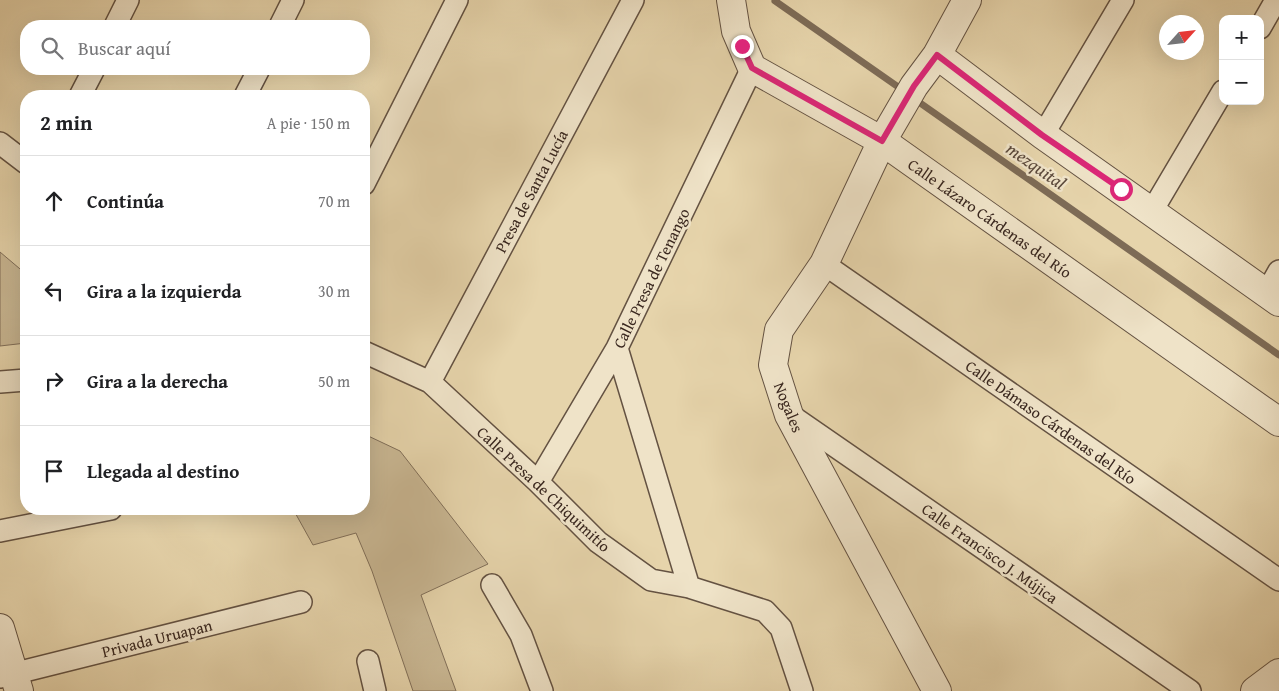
<!DOCTYPE html>
<html lang="es">
<meta charset="utf-8">
<style>
body{margin:0;font-family:"Gentium Book Plus",serif;background:#f6f6f6;color:#202124}
.controls{position:absolute;right:15px;top:15px;display:grid;overflow:hidden;border-radius:10px;box-shadow:0 5px 20px #0002}
.controls button{width:45px;height:45px;display:grid;place-items:center;padding:0;border:0;border-bottom:1px solid #e0e0e0;background:#fff;color:#202124;font:25px sans-serif}
.compass{position:absolute;left:1159px;top:15px;width:45px;height:45px;border-radius:50%;background:#fff;box-shadow:0 5px 20px #0002;rotate:63deg}
.stop{position:absolute;width:15px;height:15px;margin:-11px;border:4px solid #db2777;border-radius:50%;background:#fff}
.stop.end{background:#db2777;border-color:#fff;box-shadow:0 1px 5px #0008}
.list{margin:0;padding:0;list-style:none}
h2{display:flex;justify-content:space-between;align-items:center;height:65px;margin:0;padding:0 20px;font-size:21px}
h2 small{font-size:16px;font-weight:400;color:#757577}
.list li{display:grid;grid-template-columns:32px 1fr auto;gap:15px;align-items:center;box-sizing:border-box;height:90px;padding:0 20px;border-top:1px solid #e0e0e0}
.list b{display:block;font-size:19px;white-space:nowrap}
.list em{font-size:16px;font-style:normal;color:#757577}
.icon{flex:none;width:28px;height:28px;fill:none;stroke:currentColor;stroke-width:2;stroke-linecap:round;stroke-linejoin:round}
.map{position:relative;flex:none;width:1279px;height:691px;overflow:hidden}
.search{position:absolute;background:#fff;box-shadow:0 5px 20px #0002;left:20px;top:20px;width:350px;height:55px;display:flex;align-items:center;gap:12px;box-sizing:border-box;padding:0 18px;border-radius:20px;color:#757577;font-size:19px}
.panel{position:absolute;background:#fff;box-shadow:0 5px 20px #0002;left:20px;top:90px;width:350px;height:425px;border-radius:20px}
.map>svg:first-child{display:block}
</style>
<div class="map">
<svg width="1279" height="691" viewBox="0 0 1279 691">
<rect width="100%" height="100%" fill="#e6d4ab"/>
<filter id="stains"><feTurbulence type="fractalNoise" baseFrequency=".004" numOctaves="4"/><feColorMatrix values="0 0 0 0 .2 0 0 0 0 .09 0 0 0 0 .02 0 0 0 .5 -.17"/></filter>
<radialGradient id="worn" r=".72"><stop offset=".6" stop-color="#630" stop-opacity="0"/><stop offset="1" stop-color="#630" stop-opacity=".3"/></radialGradient>
<path fill="#c9b793" stroke="#816f59" d="M0 252 26 274V343L0 346Z
M364 434 400 451 488 564 421 595 456 691H413L372 571 356 533 313 545 293 509H364Z"/>
<g fill="none" stroke-linecap="round" stroke-linejoin="round">
<path stroke="#7d6b56" stroke-width="7" d="M775 1 904 91
M913 98 1279 355"/>
<g stroke="#645242" stroke-width="24">
<path id="minor" d="M115 26 128 0
M280 26 293 0
M1260 28 1276 0
M80 96 94 69
M245 96 259 69
M1043 135 1123 0
M0 143 26 163
M364 184 457 0
M1152 211 1223 91
M824 264 1279 580
M1266 294 1279 271
M617 348 689 587
M364 352 430 382 538 482 598 542 651 580 689 587 765 611 781 628 802 691
M0 382 26 380
M430 382 633 0
M790 415 1190 691
M538 482 617 348 752 68
M0 531 111 509
M492 585 521 635 542 691
M368 661 375 691
M0 677 301 602"/>
</g>
<g stroke="#645242" stroke-width="30">
<path id="tertiary" d="M731 0 736 31 752 68 882 141 1279 422
M937 55 1043 135 1279 302
M0 628 19 691
M937 691 789 415 773 365 779 330 824 264 882 141 914 86 937 55 967 0
M1255 691 1279 673"/>
</g>
<use href="#minor" stroke="#efe3c8" stroke-width="21"/>
<use href="#tertiary" stroke="#efe3c8" stroke-width="28"/>
</g>
<g fill="none" stroke-linecap="round" stroke-linejoin="round">
<path stroke="#db2777" stroke-width="6" d="M742 46 752 68 882 141 914 86 937 55 1042 135 1121 189"/>
</g>
<g text-anchor="middle" stroke-width="5" stroke-linejoin="round" paint-order="stroke">
<g font-size="16" fill="#39271f" stroke="#efe3c8">
<text transform="translate(531 191) rotate(-62)" y="6">Presa de Santa Lucía</text>
<text transform="translate(990 218) rotate(35)" y="6">Calle Lázaro Cárdenas del Río</text>
<text transform="translate(651 278) rotate(-64)" y="6">Calle Presa de Tenango</text>
<text transform="translate(789 407) rotate(68)" y="6">Nogales</text>
<text transform="translate(1051 422) rotate(35)" y="6">Calle Dámaso Cárdenas del Río</text>
<text transform="translate(544 489) rotate(43)" y="6">Calle Presa de Chiquimitío</text>
<text transform="translate(990 553) rotate(35)" y="6">Calle Francisco J. Mújica</text>
<text transform="translate(157 638) rotate(-14)" y="6">Privada Uruapan</text>
</g>
<g font-size="18" font-style="italic" fill="#5b493b" stroke="#efe3c8">
<text transform="translate(1036 166) rotate(35)" y="6">mezquital</text>
</g>
</g>
<rect width="100%" height="100%" filter="url(#stains)"/>
<rect width="100%" height="100%" fill="url(#worn)"/>
</svg>
<div class="controls">
<button>+</button>
<button>−</button>
</div>
<svg class="compass" viewBox="-18 -18 36 36"><path d="M0-13l5 13h-10z" fill="#e53935"/><path d="M0 13l5-13h-10z" fill="#757577"/></svg>
<div class="stop" style="left:1121px;top:189px"></div>
<div class="stop end" style="left:742px;top:46px"></div>
<div class="search"><svg class="icon" aria-label="search" viewBox="0 0 24 24"><circle cx="10" cy="10" r="6"/><path d="M15 15l6 6"/></svg>Buscar aquí</div>
<section class="panel">
<h2>2 min<small>A pie · 150 m</small></h2>
<ul class="list">
<li><svg class="icon" aria-label="ahead" viewBox="0 0 24 24"><path d="M12 20V5M6 11l6-6 6 6"/></svg><div><b>Continúa</b></div><em>70 m</em></li>
<li><svg class="icon" aria-label="left" viewBox="0 0 24 24"><path d="M17 20v-9H6M10 6l-5 5 5 5"/></svg><div><b>Gira a la izquierda</b></div><em>30 m</em></li>
<li><svg class="icon" aria-label="right" viewBox="0 0 24 24"><path d="M7 20v-9h11M14 6l5 5-5 5"/></svg><div><b>Gira a la derecha</b></div><em>50 m</em></li>
<li><svg class="icon" aria-label="arrive" viewBox="0 0 24 24"><path d="M6 21V4h12l-3 4 3 4H6"/></svg><div><b>Llegada al destino</b></div></li>
</ul>
</section>
</div>
